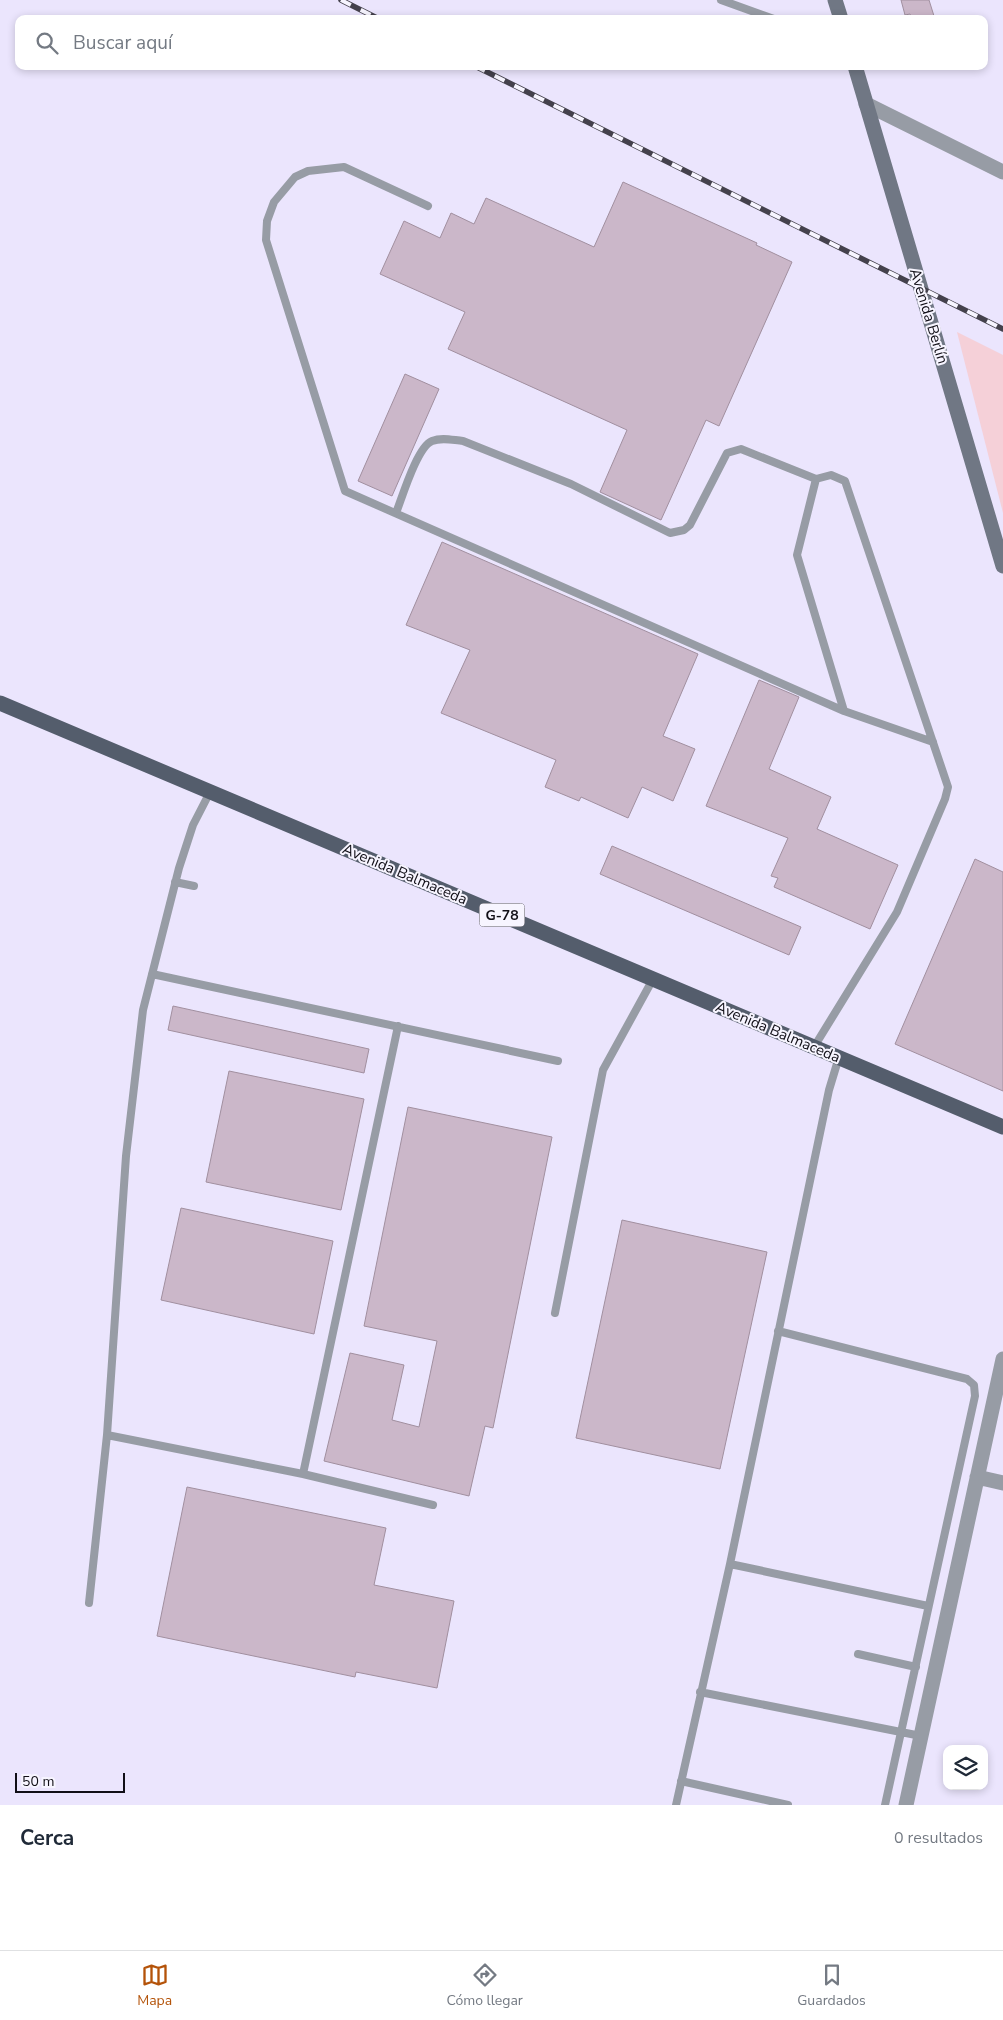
<!DOCTYPE html>
<html lang="es">
<meta charset="utf-8">
<style>
body{margin:0;font-family:"Nunito Sans",sans-serif;background:#f6f6f7;color:#1f2937}
.controls{position:absolute;right:15px;bottom:15px;display:grid;overflow:hidden;border-radius:10px;box-shadow:0 2px 8px #0003}
.controls button{width:45px;height:45px;display:grid;place-items:center;padding:0;border:0;border-bottom:1px solid #e0e1e3;background:#fff;color:#1f2937;font:25px sans-serif}
.scale{position:absolute;left:15px;bottom:12px;width:110px;box-sizing:border-box;padding-left:5px;border:2px solid #110f17;border-top:0;font-size:14px;line-height:18px;white-space:nowrap;color:#110f17;-webkit-text-stroke:4px #f7f5ff;paint-order:stroke}
.list{margin:0;padding:0;list-style:none}
h2{display:flex;justify-content:space-between;align-items:center;height:65px;margin:0;padding:0 20px;font-size:21px}
h2 small{font-size:16px;font-weight:400;color:#747a83}
.icon{flex:none;width:28px;height:28px;fill:none;stroke:currentColor;stroke-width:2;stroke-linecap:round;stroke-linejoin:round}
.map{position:relative;flex:none;width:1003px;height:1805px;overflow:hidden}
.search{position:absolute;background:#fff;box-shadow:0 2px 8px #0003;left:15px;right:15px;top:15px;height:55px;display:flex;align-items:center;gap:12px;box-sizing:border-box;padding:0 18px;border-radius:10px;color:#747a83;font-size:19px}
.sheet{height:145px;background:#fff}
nav{display:flex;justify-content:space-around;align-items:center;box-sizing:border-box;height:70px;border-top:1px solid #e0e1e3;background:#fff;font-size:14px;color:#747a83}
nav a{display:grid;justify-items:center;gap:2px}
nav .on{color:#b45309}
.map>svg:first-child{display:block}
</style>
<div class="map">
<svg width="1003" height="1805" viewBox="0 0 1003 1805">
<rect width="100%" height="100%" fill="#ebe5fd"/>
<path fill="#f5d0d8" d="M957 332 1003 355V513Z"/>
<path fill="#cbb7c9" stroke="#a18f9f" d="M901 0H929L934 16 912 19 910 14 905 15Z
M623 182 757 243 756 245 792 262 719 426 706 420 661 520 600 492 627 430 448 349 465 312 380 274 404 221 440 238 451 213 474 224 486 198 594 247Z
M405 374 439 389 392 496 358 481Z
M442 542 698 654 663 736 695 749 673 801 642 787 628 818 581 797 579 801 545 787 556 760 441 713 470 650 406 625Z
M759 680 799 697 769 769 831 797 817 829 898 865 870 929 774 887 778 878 771 876 788 838 706 806Z
M612 846 801 927 789 955 600 874Z
M975 859 1003 872V1091L895 1044Z
M173 1006 369 1049 364 1073 168 1030Z
M229 1071 364 1099 341 1210 206 1182Z
M408 1107 552 1137 493 1428 485 1426 469 1496 324 1461 350 1353 404 1365 392 1420 419 1427 437 1341 364 1326Z
M181 1208 333 1241 314 1334 161 1300Z
M622 1220 767 1252 720 1469 576 1438Z
M187 1487 386 1528 374 1585 454 1601 437 1688 356 1672 355 1677 157 1636Z"/>
<g fill="none" stroke-linecap="round" stroke-linejoin="round">
<path stroke="#979ca5" stroke-width="8" d="M721 0 774 19
M428 206 344 167 308 171 295 177 274 202 267 221 266 240 345 491 844 711
M816 479 797 555 844 711 933 742
M396 513C402 498 417 447 432 441 442 437 452 440 463 441L571 484 670 533 684 530 690 525 727 453 741 449 816 479 831 475 845 481 948 787 945 799 897 912 814 1047
M175 882 194 886
M152 974 558 1061
M555 1313 603 1070 653 979
M778 1331 967 1379 974 1385 975 1396 885 1805
M107 1435 303 1474 433 1505
M303 1474 398 1026
M730 1564 928 1606
M89 1603 107 1435 126 1156 143 1010 179 868 193 825 210 792
M858 1654 916 1667
M700 1692 921 1736
M681 1781 788 1805
M676 1805 730 1564 829 1090 839 1057"/>
<path stroke="#979ca5" stroke-width="15" d="M866 104 1003 172
M977 1477 1003 1483
M906 1805 1003 1359"/>
<path stroke="#707784" stroke-width="15" d="M835 0 841 19
M855 66 1003 566"/>
<path stroke="#545d6c" stroke-width="15" d="M0 703 1003 1127"/>
<g stroke="#44414c" stroke-width="5.5">
<path id="rail" d="M341 0 379 19
M475 66 1003 329"/>
</g>
<use href="#rail" stroke="#f7f5ff" stroke-width="4" stroke-dasharray="11" stroke-linecap="butt"/>
</g>
<g text-anchor="middle" stroke-width="4" stroke-linejoin="round" paint-order="stroke">
<rect fill="#f7f5ff" stroke="#56545d" stroke-width="1" x="479.5" y="903.5" width="45" height="23" rx="4"/>
<g font-size="14" font-weight="bold" fill="#110f17">
<text x="502" y="920">G-78</text>
</g>
<g font-size="15" fill="#110f17" stroke="#f7f5ff">
<text transform="translate(929 316) rotate(73)" y="5">Avenida Berlín</text>
<text transform="translate(405 874) rotate(23)" y="5">Avenida Balmaceda</text>
<text transform="translate(778 1032) rotate(23)" y="5">Avenida Balmaceda</text>
</g>
</g>
</svg>
<div class="controls">
<button><svg class="icon" aria-label="layers" viewBox="0 0 24 24"><path d="M12 4l9 5-9 5-9-5zM3 14l9 5 9-5"/></svg></button>
</div>
<div class="scale">50 m</div>
<div class="search"><svg class="icon" aria-label="search" viewBox="0 0 24 24"><circle cx="10" cy="10" r="6"/><path d="M15 15l6 6"/></svg>Buscar aquí</div>
</div>
<section class="sheet">
<h2>Cerca<small>0 resultados</small></h2>
<ul class="list">
</ul>
</section>
<nav>
<a class="on"><svg class="icon" aria-label="map" viewBox="0 0 24 24"><path d="M3 6l6-2 6 2 6-2v14l-6 2-6-2-6 2zM9 4v14M15 6v14"/></svg>Mapa</a>
<a><svg class="icon" aria-label="directions" viewBox="0 0 24 24"><path d="M12 3l9 9-9 9-9-9zM9 14v-3h6M13 9l2 2-2 2"/></svg>Cómo llegar</a>
<a><svg class="icon" aria-label="saved" viewBox="0 0 24 24"><path d="M7 4h10v16l-5-4-5 4z"/></svg>Guardados</a>
</nav>
